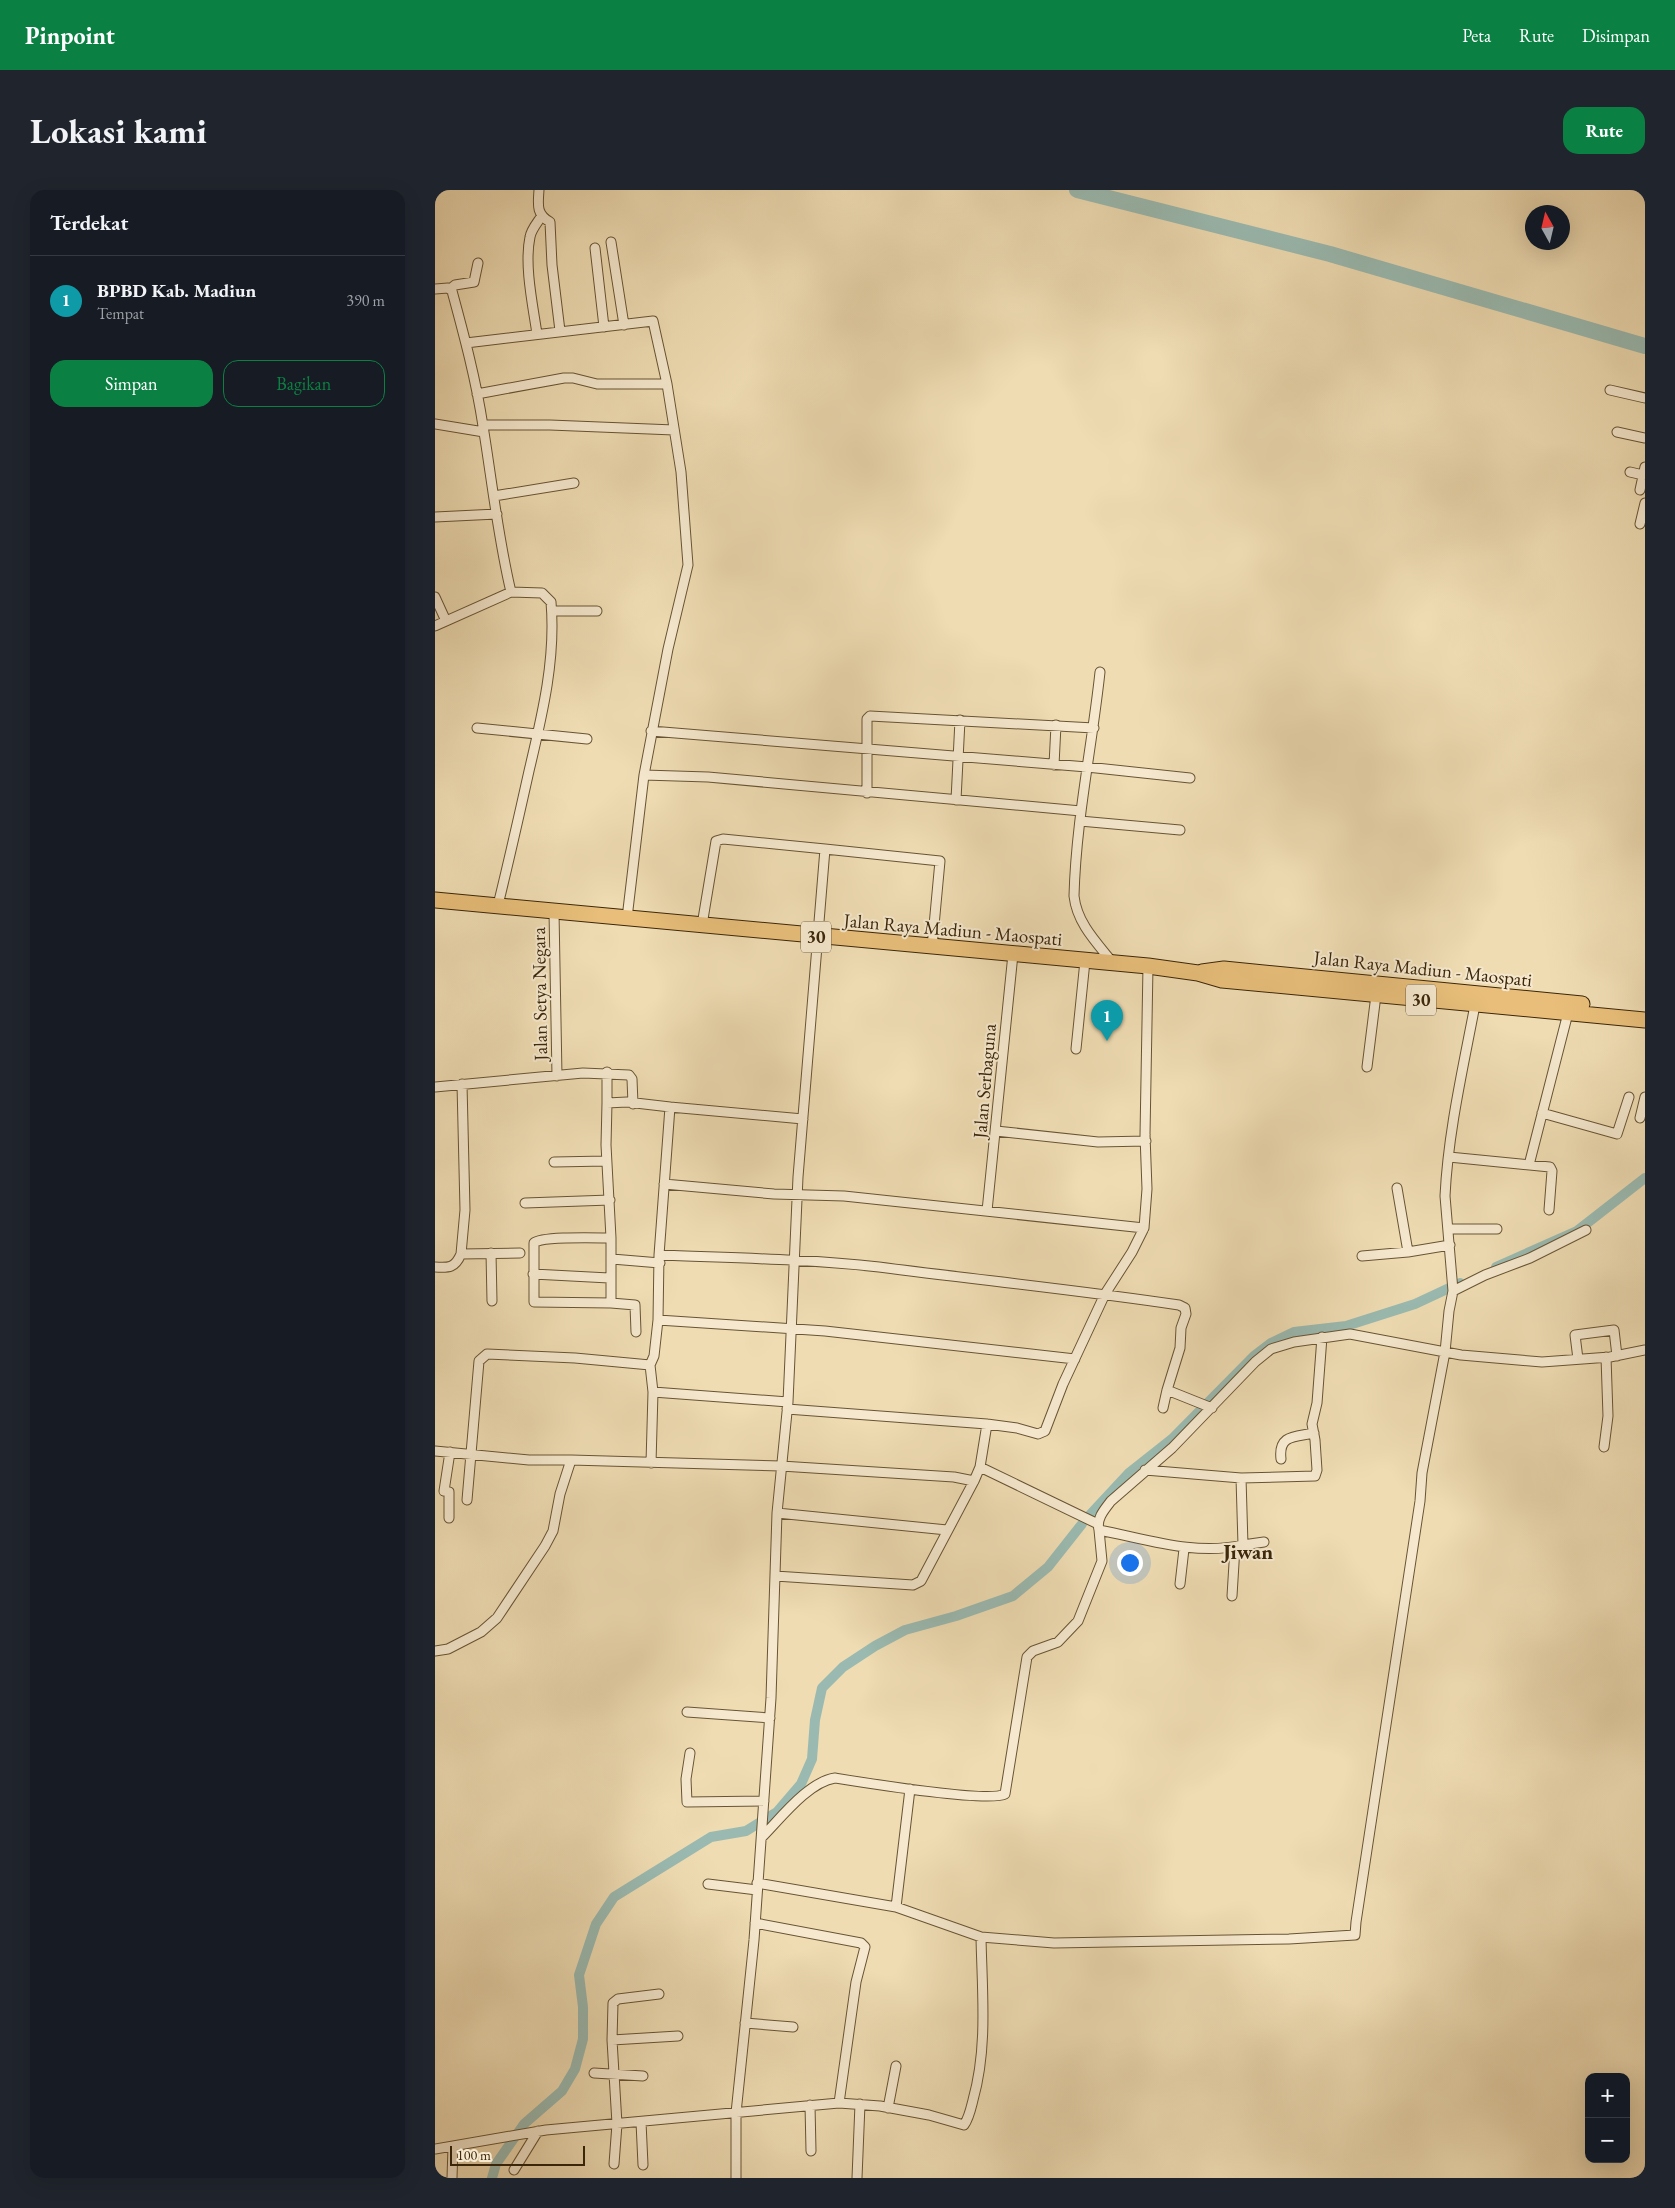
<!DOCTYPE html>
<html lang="id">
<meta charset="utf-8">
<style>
body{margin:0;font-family:"EB Garamond",serif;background:#20242c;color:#f1f3f6}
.controls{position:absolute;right:15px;bottom:15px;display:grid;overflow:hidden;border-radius:10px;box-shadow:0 5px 20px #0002}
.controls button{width:45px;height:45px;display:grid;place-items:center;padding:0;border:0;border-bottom:1px solid #363941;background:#171b24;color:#f1f3f6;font:25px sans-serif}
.compass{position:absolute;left:1090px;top:15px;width:45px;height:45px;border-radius:50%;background:#171b24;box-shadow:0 5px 20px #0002;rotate:352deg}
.scale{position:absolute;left:15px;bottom:12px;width:135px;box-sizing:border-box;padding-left:5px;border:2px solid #3b260a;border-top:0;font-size:14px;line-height:18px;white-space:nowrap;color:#3b260a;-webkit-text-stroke:4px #f5e8ce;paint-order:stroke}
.you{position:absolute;left:694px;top:1372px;width:18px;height:18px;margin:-12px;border:4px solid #fff;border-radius:50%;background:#1a73e8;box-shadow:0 0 0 8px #1a73e833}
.badge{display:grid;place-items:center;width:32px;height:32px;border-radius:50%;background:#0b8043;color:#fff;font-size:16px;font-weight:700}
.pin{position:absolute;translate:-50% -41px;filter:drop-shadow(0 1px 2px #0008)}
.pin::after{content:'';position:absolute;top:26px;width:18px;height:15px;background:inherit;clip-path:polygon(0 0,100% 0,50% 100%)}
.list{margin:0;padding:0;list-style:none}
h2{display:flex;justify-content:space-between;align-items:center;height:65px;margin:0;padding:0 20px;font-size:21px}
h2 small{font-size:16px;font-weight:400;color:#9ea1a6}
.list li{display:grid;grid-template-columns:32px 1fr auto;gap:15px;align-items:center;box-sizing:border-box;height:90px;padding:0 20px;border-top:1px solid #363941}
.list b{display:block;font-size:19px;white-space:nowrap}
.list p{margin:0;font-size:16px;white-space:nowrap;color:#9ea1a6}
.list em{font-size:16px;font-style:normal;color:#9ea1a6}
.actions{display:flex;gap:10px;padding:15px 20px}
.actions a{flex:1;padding:11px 0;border:1px solid #0b8043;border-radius:15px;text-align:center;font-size:18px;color:#0b8043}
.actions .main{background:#0b8043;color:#fff}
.map{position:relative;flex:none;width:1210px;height:1988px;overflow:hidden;border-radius:15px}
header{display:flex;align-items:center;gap:30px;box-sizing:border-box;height:70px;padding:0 25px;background:#0b8043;color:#fff}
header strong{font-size:24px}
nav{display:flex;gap:28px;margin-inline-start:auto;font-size:18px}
.intro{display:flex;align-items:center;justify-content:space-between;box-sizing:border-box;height:120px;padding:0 30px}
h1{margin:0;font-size:35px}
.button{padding:12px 22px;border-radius:15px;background:#0b8043;color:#fff;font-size:18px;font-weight:700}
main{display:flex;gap:30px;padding:0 30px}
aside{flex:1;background:#171b24;border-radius:15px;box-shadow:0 5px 20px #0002}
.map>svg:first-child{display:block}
</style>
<header>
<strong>Pinpoint</strong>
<nav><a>Peta</a><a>Rute</a><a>Disimpan</a></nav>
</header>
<div class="intro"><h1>Lokasi kami</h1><a class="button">Rute</a></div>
<main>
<aside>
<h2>Terdekat<small></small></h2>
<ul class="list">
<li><span class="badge" style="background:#0f9aa8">1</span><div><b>BPBD Kab. Madiun</b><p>Tempat</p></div><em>390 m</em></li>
</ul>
<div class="actions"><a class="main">Simpan</a><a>Bagikan</a></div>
</aside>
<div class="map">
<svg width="1210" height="1988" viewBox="0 0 1210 1988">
<rect width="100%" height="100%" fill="#efdcb3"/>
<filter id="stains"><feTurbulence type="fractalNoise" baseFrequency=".004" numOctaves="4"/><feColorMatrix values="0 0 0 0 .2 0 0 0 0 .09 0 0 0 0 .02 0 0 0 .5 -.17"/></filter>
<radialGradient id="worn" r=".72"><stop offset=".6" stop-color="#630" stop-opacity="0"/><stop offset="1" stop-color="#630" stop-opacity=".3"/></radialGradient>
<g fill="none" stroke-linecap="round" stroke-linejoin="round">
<path stroke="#9abab1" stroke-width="10" d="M1061 1077 1142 1041 1210 988
M654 1326 694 1283 737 1249 819 1166 836 1153 859 1142 911 1136 980 1114 1025 1093
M57 1988 61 1974 89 1934 127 1901 140 1879 148 1849V1817L144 1785 161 1734 179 1707 276 1647 311 1641 342 1622 366 1594 377 1569 380 1530 387 1498 408 1477 440 1456 470 1440 521 1426 578 1406 613 1377 647 1334"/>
<path stroke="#9abab1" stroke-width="16" d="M642 0 895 64 1210 156"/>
<g stroke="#685434" stroke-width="11">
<path id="minor" d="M104 0C103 15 101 24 115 32L117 75 125 141
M176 52 189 135
M160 58 169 137
M0 99 13 98 17 101C29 145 41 190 48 236 57 291 63 348 76 402L107 403 116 412C121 469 107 526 94 581 84 626 74 670 63 715
M15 99 20 95 39 92 43 73
M102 144C98 116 89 75 95 47 96 40 102 33 106 27
M31 153 218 131 232 194 246 282 253 375 233 459 209 585 192 728
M1175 200 1210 208
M42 204 129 188H138L162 194H232
M0 234 49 242
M48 235H115L239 240
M1182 242 1210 248
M1195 282 1208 285
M1205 300 1210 277
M59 306 139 293
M0 327 62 324
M1205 334 1210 313
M0 407 11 431
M117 421H162
M0 436 76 402
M665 482C657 557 641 630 639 706 642 733 661 752 678 773
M42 538 152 549
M216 541 652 577 755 588
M619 575 621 535
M209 585 273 587 646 621
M432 603V529L435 526 659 538
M521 610 525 530
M645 631 745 640
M119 722 122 886
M267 735 281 651 288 649 390 659
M641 859 650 771
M932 877 941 805
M0 897 148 883 194 885 197 889 198 914
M172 913V882
M235 917 368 929
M1107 923 1182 944 1194 907
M1205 928 1210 907
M561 941 663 952 711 951
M1014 967 1115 977 1117 981 1114 1020
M119 972 171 971
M1094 975 1133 823
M229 994 339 1004 409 1006 709 1038
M962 998 973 1062
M90 1013 175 1010
M552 1021 578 764
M1013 1039H1062
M176 1048V1113L200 1115 201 1142
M56 1063 57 1111
M26 1064 30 1020 27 894
M224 1065C297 1068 371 1069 444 1077 544 1090 644 1100 744 1115L750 1118 751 1124 746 1138 745 1158 732 1200 777 1218
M927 1066 973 1062 1015 1055
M177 1069 225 1073
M0 1077C14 1078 20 1078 26 1064L85 1063
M98 1084 174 1088
M1018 1101 1050 1085 1095 1068 1151 1040
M176 1113 99 1112V1053C107 1046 162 1048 176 1048L171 955 172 913 192 912 235 917 224 1065 223 1130 219 1166 215 1175 218 1202 216 1273
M223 1130 390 1141 640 1169
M1143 1169 1140 1145 1179 1140 1182 1166
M218 1202 353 1212
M728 1218 732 1200
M352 1219 552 1234 582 1238 603 1244 610 1241 628 1194 670 1104 697 1062 709 1038 712 999 710 945 713 776
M1169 1257 1173 1226 1171 1167
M0 1261 94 1270H136
M846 1269C843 1244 861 1247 879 1243
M545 1277 663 1334
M710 1280 806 1288 880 1286 882 1280 880 1250 877 1234 882 1213 887 1147
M806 1288 808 1355 829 1352
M32 1310 44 1171 52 1164 140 1168 215 1175
M342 1323 512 1340
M14 1328V1302L9 1301 15 1262
M808 1355C759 1366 712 1349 664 1340 661 1329 669 1320 676 1311L737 1258 820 1172 836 1159 859 1152 915 1144 1026 1165 1107 1172 1175 1167 1210 1160
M340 1386 478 1395 486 1391 539 1291 545 1277 552 1234
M745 1394 749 1359
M797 1406 800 1357
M0 1461 13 1459 46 1442 62 1428 110 1356 118 1341 125 1304 136 1270 346 1276 519 1287 539 1291
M252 1522 335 1528
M255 1563 251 1589 252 1612 329 1611
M327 1647C345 1629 373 1592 400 1588 425 1592 554 1613 570 1604L592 1467 598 1461 623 1452 643 1431 667 1371 664 1340
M322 1693 461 1717 546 1747 619 1753 854 1749 920 1745 921 1732 985 1311 987 1283 1010 1162 1014 1121 1018 1101 1010 1006C1013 943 1028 878 1040 815
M273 1694 322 1700
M461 1717 475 1599
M320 1733 426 1753 430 1757 421 1792 404 1913
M310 1833 358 1837
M177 1850 243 1846
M159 1883 208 1886
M375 1915 376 1961
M453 1918 461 1876
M206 1932 208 1975
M0 1959 111 1940 404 1913 445 1916 494 1925 529 1935C534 1928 536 1918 538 1910 553 1857 547 1801 546 1747
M179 1974 182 1934 177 1850 178 1813 183 1809 224 1804
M79 1980 103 1941
M17 1988 18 1957
M301 1988V1923L319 1750 336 1508 342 1323 353 1212 363 987 390 659 505 671 497 757
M422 1988 425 1914"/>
</g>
<g stroke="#3b260a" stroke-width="17">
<path id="trunk" d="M0 710 713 776 763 783 787 790 1210 830
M767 782 789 779 1147 814"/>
</g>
<use href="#minor" stroke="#f5e8ce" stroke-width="9"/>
<use href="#trunk" stroke="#e8be7a" stroke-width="15"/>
</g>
<g text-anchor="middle" stroke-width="4" stroke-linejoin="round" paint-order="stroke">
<g fill="#f5e8ce" stroke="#736045" stroke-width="1">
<rect x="366" y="731.5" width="30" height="31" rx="4"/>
<rect x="971" y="794.5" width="30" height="31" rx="4"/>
</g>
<g font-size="18" font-weight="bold" fill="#3b260a">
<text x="381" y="753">30</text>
<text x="986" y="816">30</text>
</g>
<g font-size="19" fill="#3b260a" stroke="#f5e8ce">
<text transform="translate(518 739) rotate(5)" y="7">Jalan Raya Madiun - Maospati</text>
<text transform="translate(988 778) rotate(6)" y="7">Jalan Raya Madiun - Maospati</text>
<text transform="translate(104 804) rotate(-91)" y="7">Jalan Setya Negara</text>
<text transform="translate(549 891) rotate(-85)" y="7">Jalan Serbaguna</text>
</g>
<g font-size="21" font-weight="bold" fill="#3b260a" stroke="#f5e8ce">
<text x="813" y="1369">Jiwan</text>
</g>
</g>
<rect width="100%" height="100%" filter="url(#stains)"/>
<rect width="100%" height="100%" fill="url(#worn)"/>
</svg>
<div class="controls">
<button>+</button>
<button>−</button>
</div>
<svg class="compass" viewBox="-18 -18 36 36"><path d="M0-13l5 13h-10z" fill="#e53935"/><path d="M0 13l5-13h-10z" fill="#9ea1a6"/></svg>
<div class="scale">100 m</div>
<div class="you"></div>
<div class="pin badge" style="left:672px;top:851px;background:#0f9aa8">1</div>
</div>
</main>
